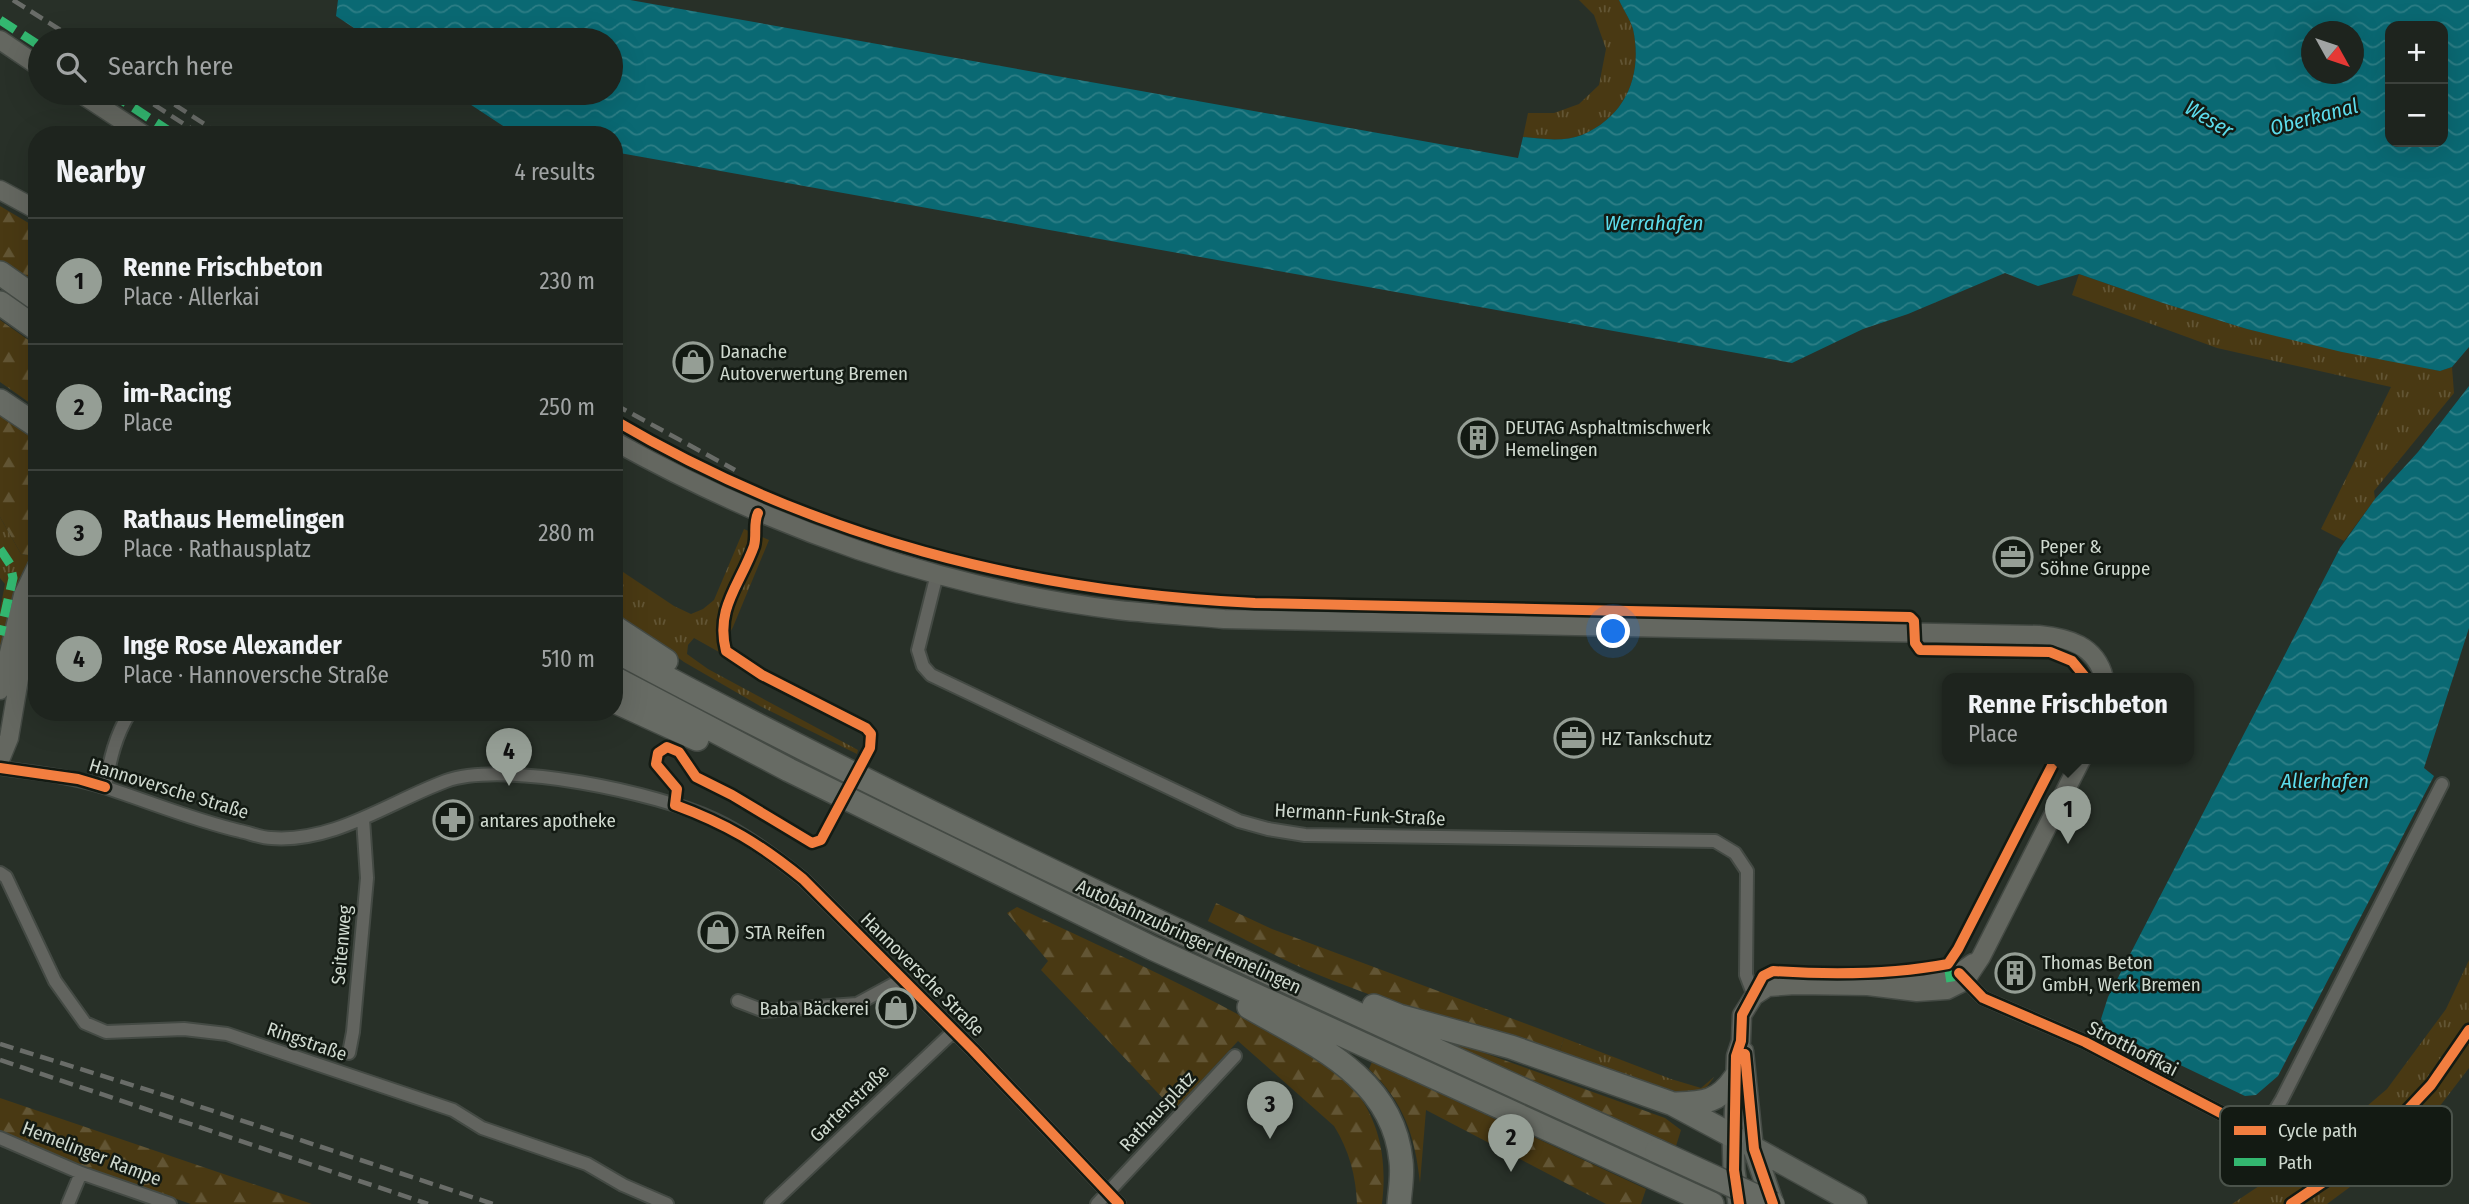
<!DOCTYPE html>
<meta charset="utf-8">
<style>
body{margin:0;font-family:"Fira Sans Condensed",sans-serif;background:#262c27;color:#f1f3f6}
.controls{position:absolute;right:21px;top:21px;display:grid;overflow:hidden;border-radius:14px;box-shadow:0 7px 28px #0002}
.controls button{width:63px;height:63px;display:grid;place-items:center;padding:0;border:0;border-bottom:2px solid #3c413c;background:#1e241e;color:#f1f3f6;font:35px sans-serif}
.compass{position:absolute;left:2301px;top:21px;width:63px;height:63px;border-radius:50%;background:#1e241e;box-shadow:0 7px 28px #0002;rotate:130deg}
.you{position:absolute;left:1614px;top:632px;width:24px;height:24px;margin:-18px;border:5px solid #fff;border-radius:50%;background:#1a73e8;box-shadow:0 0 0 10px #1a73e833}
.badge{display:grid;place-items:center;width:46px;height:46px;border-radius:50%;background:#959e95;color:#111;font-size:23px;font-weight:700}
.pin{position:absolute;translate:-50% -58px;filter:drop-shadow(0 2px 4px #0008)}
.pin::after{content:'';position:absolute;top:37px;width:24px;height:21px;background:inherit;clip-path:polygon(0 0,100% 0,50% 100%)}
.popup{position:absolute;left:1942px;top:673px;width:252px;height:91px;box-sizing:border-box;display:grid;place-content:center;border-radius:14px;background:#1e241e;filter:drop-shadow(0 2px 5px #0005);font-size:23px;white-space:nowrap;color:#a1a4a4}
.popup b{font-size:26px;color:#f1f3f6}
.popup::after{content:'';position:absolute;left:50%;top:100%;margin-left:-14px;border:14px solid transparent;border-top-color:#1e241e}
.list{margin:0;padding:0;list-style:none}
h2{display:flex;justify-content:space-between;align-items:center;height:91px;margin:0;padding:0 28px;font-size:30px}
h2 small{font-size:23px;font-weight:400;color:#a1a4a4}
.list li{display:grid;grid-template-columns:46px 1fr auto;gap:21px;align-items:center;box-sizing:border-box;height:126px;padding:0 28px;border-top:2px solid #3c413c}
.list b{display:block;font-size:26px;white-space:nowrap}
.list p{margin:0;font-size:23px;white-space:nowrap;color:#a1a4a4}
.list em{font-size:23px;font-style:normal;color:#a1a4a4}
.icon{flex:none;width:38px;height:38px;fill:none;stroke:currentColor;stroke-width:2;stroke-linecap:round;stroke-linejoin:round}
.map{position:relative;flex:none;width:2469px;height:1204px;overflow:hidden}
.search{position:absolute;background:#1e241e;box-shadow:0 7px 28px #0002;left:28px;top:28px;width:595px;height:77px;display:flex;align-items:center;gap:18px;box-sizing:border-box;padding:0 24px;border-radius:38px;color:#a1a4a4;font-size:26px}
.panel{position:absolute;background:#1e241e;box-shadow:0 7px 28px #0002;left:28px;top:126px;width:595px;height:595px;border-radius:28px}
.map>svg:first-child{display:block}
</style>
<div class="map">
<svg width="2469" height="1204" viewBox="0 0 2469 1204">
<defs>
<pattern id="grass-tufts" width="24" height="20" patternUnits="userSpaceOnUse" patternTransform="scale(1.75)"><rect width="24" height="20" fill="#493913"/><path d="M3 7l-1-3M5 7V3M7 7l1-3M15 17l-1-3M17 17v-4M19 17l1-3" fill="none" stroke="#625534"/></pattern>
<pattern id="forest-firs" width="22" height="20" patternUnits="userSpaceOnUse" patternTransform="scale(1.75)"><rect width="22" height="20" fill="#493913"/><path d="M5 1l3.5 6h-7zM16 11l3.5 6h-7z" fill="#625534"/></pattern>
<pattern id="water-waves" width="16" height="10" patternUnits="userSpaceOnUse" patternTransform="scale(1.75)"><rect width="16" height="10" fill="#0a6973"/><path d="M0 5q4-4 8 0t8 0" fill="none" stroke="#2d7e86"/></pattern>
</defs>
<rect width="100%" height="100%" fill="#283028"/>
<path fill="url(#grass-tufts)" d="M1579 0H1619C1623 9 1630 19 1633 29 1643 75 1626 116 1582 135 1564 142 1542 139 1523 137L1528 113H1554L1579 104 1599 85 1606 49 1594 15Z
M2079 274 2163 303 2247 329 2440 371 2452 367 2454 393 2374 491 2375 499 2344 541 2321 529 2391 387 2217 348 2072 295Z
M0 517 21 554 34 556 18 585 0 656V610L5 584 0 578Z
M744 529 769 540 733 627 719 652 694 638 688 645 687 654 708 669 858 750 857 754 760 706 684 662 614 611V566L674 606 691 614 703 609 714 600Z
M2469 960V1068L2433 1115 2394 1152 2388 1154 2350 1187 2327 1204H2232L2325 1142 2387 1089 2446 1009Z
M1564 1038 1671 1079 1701 1088 1714 1077C1702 1095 1698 1094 1678 1092L1559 1054Z"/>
<path fill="url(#forest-firs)" d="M0 206 37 228V286L0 261Z
M0 320 37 346V408L0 382Z
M0 409 37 436V552L34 556 21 554 0 517Z
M1216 903 1272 929 1564 1038 1559 1054C1477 1029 1393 1006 1314 973 1278 958 1243 938 1208 921Z
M1017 907C1108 950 1201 991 1289 1043 1310 1056 1339 1068 1354 1088 1381 1124 1387 1161 1382 1204H1357C1356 1176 1349 1150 1334 1126L1238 1041 1174 1110 1041 970 1048 961 1007 913Z
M1440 1037 1665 1118 1681 1130 1676 1146 1439 1040Z
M1372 1062 1646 1189 1641 1204H1606L1426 1110 1420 1183C1415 1136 1404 1102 1369 1069Z
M0 1098 312 1204H191L83 1167 0 1130Z"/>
<path fill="url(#water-waves)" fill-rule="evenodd" d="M338 0H630L1518 158 1523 137C1542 139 1564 142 1582 135 1626 116 1643 75 1633 29 1630 19 1623 9 1619 0H2469V347L2452 367 2440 371 2342 352 2247 329 2163 303 2079 274 2038 286 2005 273 1908 314 1863 329 1792 363 614 152V135H517L453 93H611V40H372L336 16ZM2443 26V142H2390V26ZM2312 32H2354V74H2312Z
M2469 386V628L2424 768 2434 776 2278 1076 2256 1095 2245 1096 2107 1030 2101 1019 2108 997 2340 548 2375 499 2418 452Z"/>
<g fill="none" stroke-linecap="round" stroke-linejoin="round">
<g stroke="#444a44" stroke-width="16">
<path id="street" d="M937 574 918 650 923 666 931 675 1239 821 1268 829 1305 835 1715 841 1735 853 1747 871 1746 975 1754 996
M0 768C35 773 71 776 104 787 150 802 193 820 240 831 250 833 261 838 271 838 334 843 389 802 446 781 505 760 658 793 715 820 747 835 776 857 803 879L973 1050 1119 1204
M105 787C110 760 115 736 130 712
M0 873 6 877 55 981 85 1023 106 1032 184 1029 227 1034 453 1110 482 1128 587 1164 623 1185 667 1204
M1960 974 1983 998 2085 1042 2261 1134 2299 1133
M738 1001 764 1011 857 1004 903 979
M349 1053 353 1032 367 878 363 819
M2261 1134 2282 1099 2442 784
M0 1138 81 1173 170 1204
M68 1204 81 1173
M771 1204 954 1031
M1097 1204 1235 1056"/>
</g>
<g stroke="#444a44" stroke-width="21">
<path id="secondary" d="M0 40 40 67
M80 93 144 135
M0 190 37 210
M614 441C769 527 941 589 1118 610 1154 614 1189 616 1224 619L2039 635C2068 638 2096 645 2104 678
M0 690 23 595 37 566
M0 760 9 738 24 649 37 600
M1892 983 1959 973 1973 963
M1744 1051 1754 1149
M1733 1136 1736 1056 1741 1041 1742 1015 1754 996 1768 987 1795 985 1868 986 1917 992 1947 990 1965 981 1981 957 2082 758"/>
</g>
<g stroke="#444a44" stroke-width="24">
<path id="primary" d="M1733 1136 1856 1204
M1733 1136 1734 1170 1739 1204
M1754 1149 1773 1204"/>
</g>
<g stroke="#444a44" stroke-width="26">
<path id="highway" d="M0 273 37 299
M0 303 37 329
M0 401 37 426
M614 627 666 661
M614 650C954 832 1306 991 1657 1151
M614 678 789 770 1152 948 1712 1204
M614 701 697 739
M1374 1006 1399 1016 1511 1047 1673 1104 1733 1136
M1249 1007C1313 1044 1393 1077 1401 1161 1403 1175 1400 1190 1399 1204
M1675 1104C1703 1103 1718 1103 1735 1078"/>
</g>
<use href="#street" stroke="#62645f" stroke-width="12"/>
<use href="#secondary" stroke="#646760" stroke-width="18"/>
<use href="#primary" stroke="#60655e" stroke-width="21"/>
<use href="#highway" stroke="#676b64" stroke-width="23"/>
<path stroke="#696c68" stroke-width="4.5" stroke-dasharray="14 7" stroke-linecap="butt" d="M13 0 76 40
M136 93 201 135
M157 93 221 135
M614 404 735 470
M0 1044 180 1100 493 1204
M0 1060 428 1204"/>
<g stroke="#444a44" stroke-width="26" stroke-linecap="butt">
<path id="highway-bridge" d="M1657 1151 1773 1204"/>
</g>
<use href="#highway-bridge" stroke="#676b64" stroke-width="23"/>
<path stroke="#33b770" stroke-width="9" stroke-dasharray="18 9" stroke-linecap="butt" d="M0 20 40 46
M111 93 175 135
M0 549 10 564 13 578 0 635
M1948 964 1952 989"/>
<g stroke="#131a13" stroke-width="15">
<path id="cycleway" d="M614 420C815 538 1025 592 1255 603L1910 617 1914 621 1915 643 1920 650 2050 652 2072 661 2086 678
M758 513C753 524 757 535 754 546 740 585 715 608 726 651L762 675 866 728 871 734 870 748 821 840 812 843 732 795 696 777 679 752 667 747 658 753 656 764 677 789 675 805C727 824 760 844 803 879L973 1050 1119 1204
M0 768 78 779 105 787
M1959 973 1983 998 2085 1042 2261 1134 2299 1133 2339 1129 2350 1141 2399 1120
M1745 1054 1754 1149 1773 1204
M1739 1204 1734 1170 1736 1056 1741 1041 1742 1015 1763 976 1773 971C1831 975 1890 975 1948 964L1958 949 2056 758
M2291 1204 2368 1152 2431 1085 2469 1030"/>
</g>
<use href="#cycleway" stroke="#f27e40" stroke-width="10"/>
</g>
<defs>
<g id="shop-ring" transform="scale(2.0125)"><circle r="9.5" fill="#131a13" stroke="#959e95" stroke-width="1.5"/><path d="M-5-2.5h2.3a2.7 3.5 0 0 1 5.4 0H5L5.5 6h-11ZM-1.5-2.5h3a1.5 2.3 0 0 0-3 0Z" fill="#959e95"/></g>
<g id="building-ring" transform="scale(2.0125)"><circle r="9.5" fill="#131a13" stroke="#959e95" stroke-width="1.5"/><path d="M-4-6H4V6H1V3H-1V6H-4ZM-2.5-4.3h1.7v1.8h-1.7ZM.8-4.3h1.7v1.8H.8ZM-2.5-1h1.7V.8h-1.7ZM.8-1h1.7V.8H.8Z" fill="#959e95"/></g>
<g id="office-ring" transform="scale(2.0125)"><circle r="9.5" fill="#131a13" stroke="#959e95" stroke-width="1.5"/><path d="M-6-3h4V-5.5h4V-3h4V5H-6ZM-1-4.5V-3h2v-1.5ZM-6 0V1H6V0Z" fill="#959e95"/></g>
<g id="pharmacy-ring" transform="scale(2.0125)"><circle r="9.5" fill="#131a13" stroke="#959e95" stroke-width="1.5"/><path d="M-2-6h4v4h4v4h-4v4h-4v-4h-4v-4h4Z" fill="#959e95"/></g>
</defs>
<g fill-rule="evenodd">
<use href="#shop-ring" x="693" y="362"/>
<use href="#building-ring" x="1478" y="438"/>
<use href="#office-ring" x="2013" y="557"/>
<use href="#office-ring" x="1574" y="738"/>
<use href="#pharmacy-ring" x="453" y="820"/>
<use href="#shop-ring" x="718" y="932"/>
<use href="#building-ring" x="2015" y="973"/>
<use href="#shop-ring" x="896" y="1008"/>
</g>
<g text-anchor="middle" stroke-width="5" stroke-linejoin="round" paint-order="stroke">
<g font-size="19" fill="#cfd9cf" stroke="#131a13" text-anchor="start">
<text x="720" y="358">Danache<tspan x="720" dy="22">Autoverwertung Bremen</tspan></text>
<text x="1505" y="434">DEUTAG Asphaltmischwerk<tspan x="1505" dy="22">Hemelingen</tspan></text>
<text x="2040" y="553">Peper &amp;<tspan x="2040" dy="22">Söhne Gruppe</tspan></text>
<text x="1601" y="745">HZ Tankschutz</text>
<text x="480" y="827">antares apotheke</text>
<text x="745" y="939">STA Reifen</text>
<text x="2042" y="969">Thomas Beton<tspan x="2042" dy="22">GmbH, Werk Bremen</tspan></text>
<text x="869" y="1015" text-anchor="end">Baba Bäckerei</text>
</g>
<g font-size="19" fill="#cfd9cf" stroke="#131a13">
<text transform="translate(169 788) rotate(17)" y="7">Hannoversche Straße</text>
<text transform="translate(1360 814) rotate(3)" y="7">Hermann-Funk-Straße</text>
<text transform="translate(1189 936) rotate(25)" y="7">Autobahnzubringer Hemelingen</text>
<text transform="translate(341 945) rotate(-85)" y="7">Seitenweg</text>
<text transform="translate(923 974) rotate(45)" y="7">Hannoversche Straße</text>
<text transform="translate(307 1041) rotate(19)" y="7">Ringstraße</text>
<text transform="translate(2133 1048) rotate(27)" y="7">Strotthoffkai</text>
<text transform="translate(849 1103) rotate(-44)" y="7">Gartenstraße</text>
<text transform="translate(1157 1111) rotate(-47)" y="7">Rathausplatz</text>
<text transform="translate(92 1153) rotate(21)" y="7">Hemelinger Rampe</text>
</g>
<g font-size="21" font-style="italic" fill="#5cdcec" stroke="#131a13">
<text transform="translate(2314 117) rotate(-15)" y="7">Oberkanal</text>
<text transform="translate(2209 119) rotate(31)" y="7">Weser</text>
<text x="1654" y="230">Werrahafen</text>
<text x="2325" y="788">Allerhafen</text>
</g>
</g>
<rect x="2220" y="1106" width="232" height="80" rx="10" fill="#131a13" stroke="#4b534b" stroke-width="2"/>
<rect x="2234" y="1126" width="32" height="9" fill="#f27e40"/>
<rect x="2234" y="1158" width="32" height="8" fill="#33b770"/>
<g font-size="19" fill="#cfd9cf">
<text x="2278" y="1137">Cycle path</text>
<text x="2278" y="1169">Path</text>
</g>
</svg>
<div class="controls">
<button>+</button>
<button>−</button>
</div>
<svg class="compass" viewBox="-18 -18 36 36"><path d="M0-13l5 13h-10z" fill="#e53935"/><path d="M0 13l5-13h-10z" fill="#a1a4a4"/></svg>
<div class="you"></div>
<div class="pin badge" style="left:2068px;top:844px">1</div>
<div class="popup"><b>Renne Frischbeton</b>Place</div>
<div class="pin badge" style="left:1511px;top:1172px">2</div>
<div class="pin badge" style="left:1270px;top:1139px">3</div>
<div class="pin badge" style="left:509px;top:786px">4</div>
<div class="search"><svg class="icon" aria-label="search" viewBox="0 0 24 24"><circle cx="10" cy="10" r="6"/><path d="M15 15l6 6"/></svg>Search here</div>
<section class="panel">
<h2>Nearby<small>4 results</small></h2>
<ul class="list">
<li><span class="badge">1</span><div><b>Renne Frischbeton</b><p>Place · Allerkai</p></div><em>230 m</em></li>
<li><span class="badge">2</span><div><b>im-Racing</b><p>Place</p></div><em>250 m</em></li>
<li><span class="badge">3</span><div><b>Rathaus Hemelingen</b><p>Place · Rathausplatz</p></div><em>280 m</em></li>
<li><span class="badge">4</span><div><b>Inge Rose Alexander</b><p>Place · Hannoversche Straße</p></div><em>510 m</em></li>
</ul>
</section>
</div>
